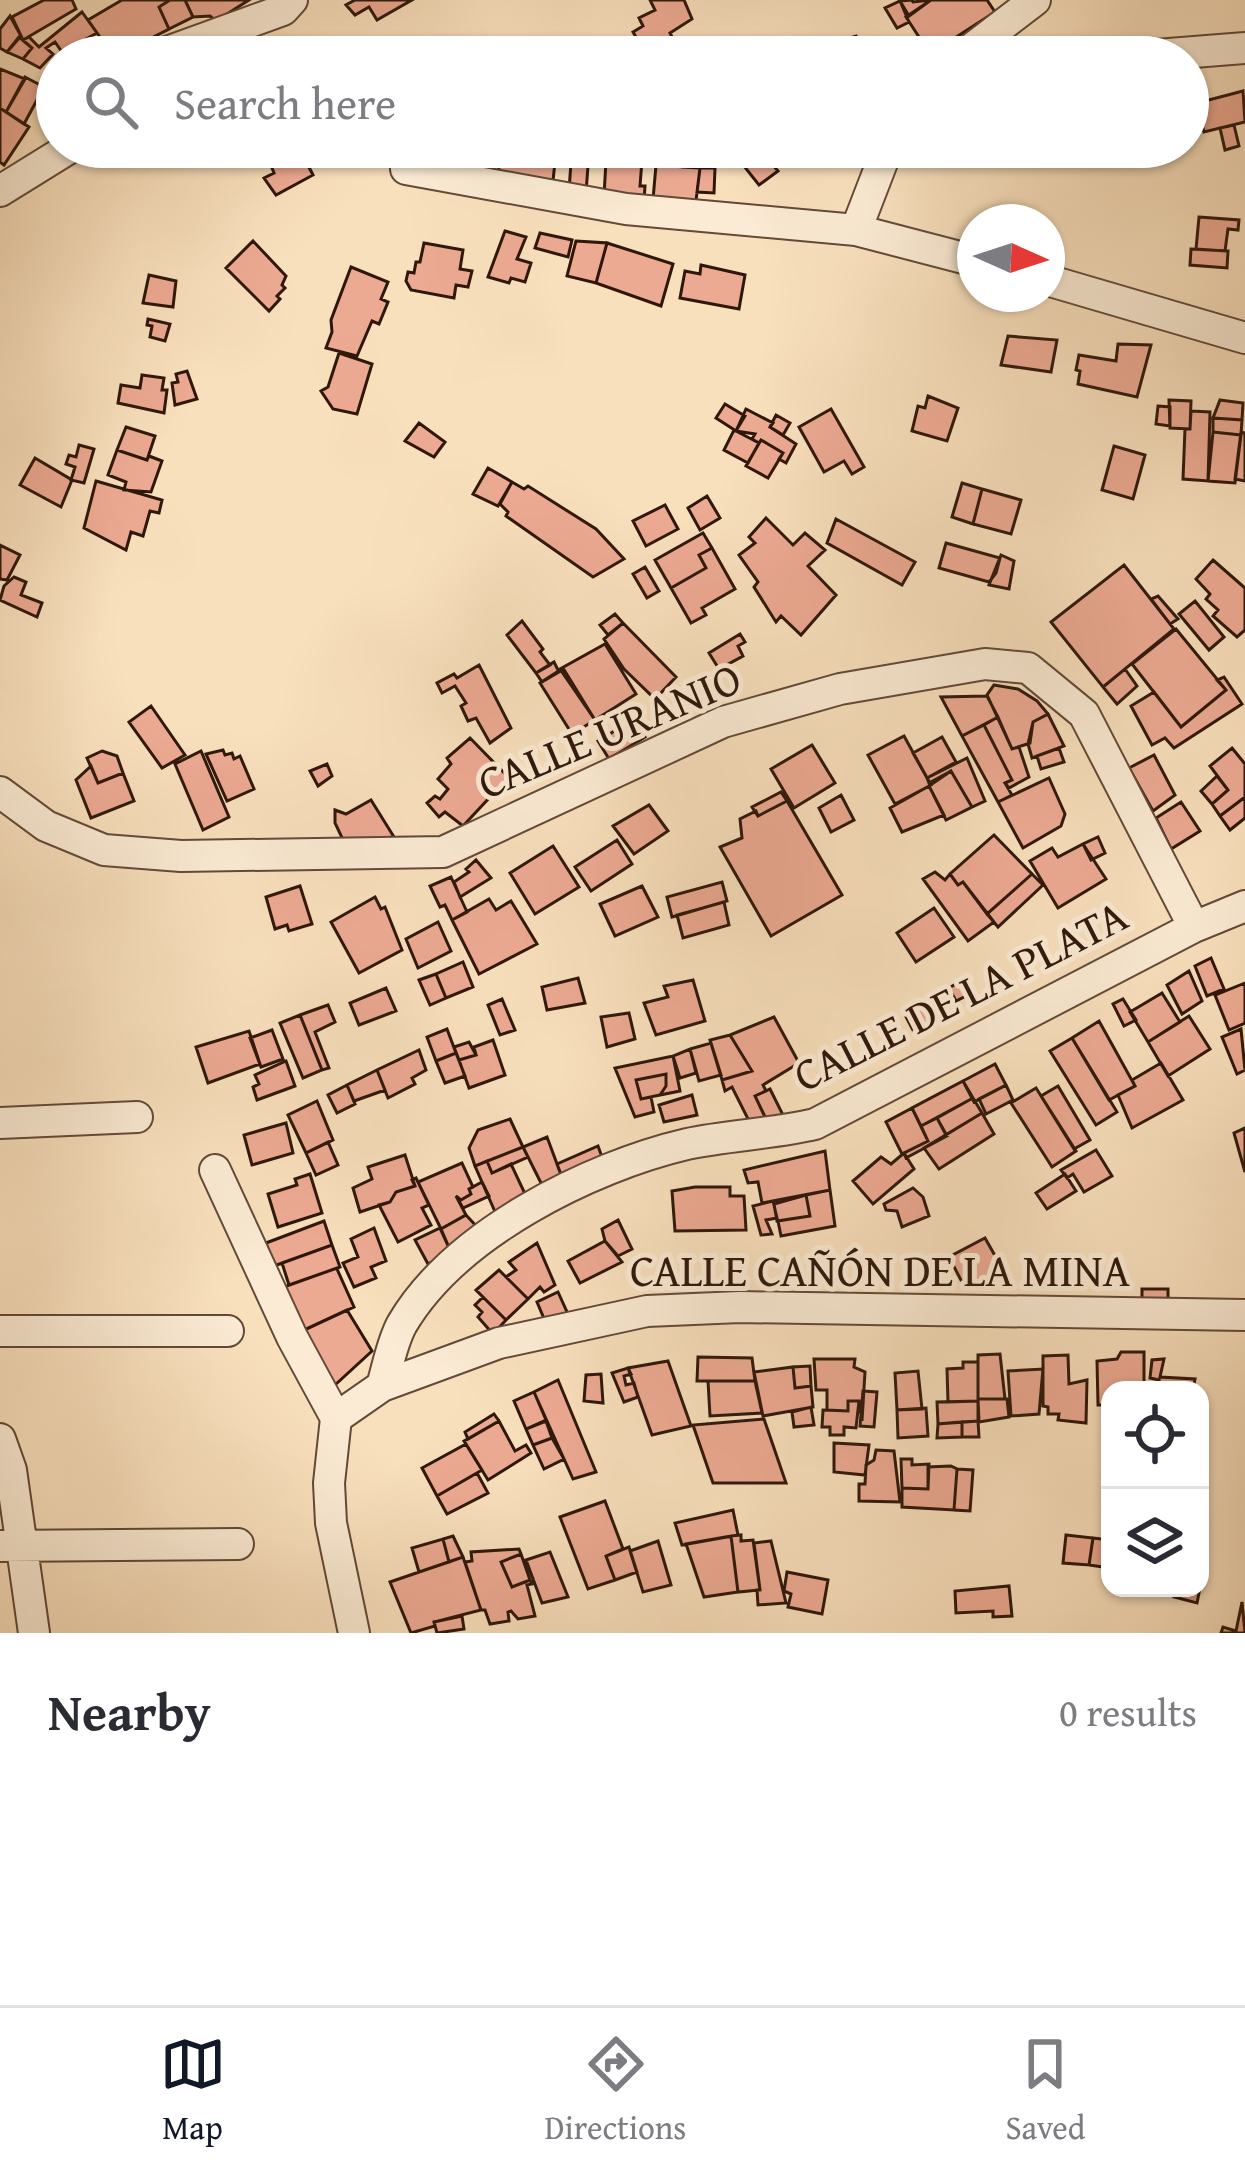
<!DOCTYPE html>
<meta charset="utf-8">
<style>
body{margin:0;font-family:"Gentium Book Plus",serif;background:#f7f7f7;color:#2b2b33}
.controls{position:absolute;right:36px;bottom:36px;display:grid;overflow:hidden;border-radius:24px;box-shadow:0 3px 9px #0004}
.controls button{width:108px;height:108px;display:grid;place-items:center;padding:0;border:0;border-bottom:3px solid #e1e1e2;background:#fff;color:#2b2b33;font:60px sans-serif}
.compass{position:absolute;left:957px;top:204px;width:108px;height:108px;border-radius:50%;background:#fff;box-shadow:0 3px 9px #0004;rotate:93deg}
.list{margin:0;padding:0;list-style:none}
h2{display:flex;justify-content:space-between;align-items:center;height:156px;margin:0;padding:0 48px;font-size:51px}
h2 small{font-size:39px;font-weight:400;color:#7c7c81}
.icon{flex:none;width:66px;height:66px;fill:none;stroke:currentColor;stroke-width:2;stroke-linecap:round;stroke-linejoin:round}
.map{position:relative;flex:none;width:1245px;height:1633px;overflow:hidden}
.search{position:absolute;background:#fff;box-shadow:0 3px 9px #0004;left:36px;right:36px;top:36px;height:132px;display:flex;align-items:center;gap:30px;box-sizing:border-box;padding:0 42px;border-radius:66px;color:#7c7c81;font-size:45px}
.sheet{height:372px;background:#fff}
nav{display:flex;justify-content:space-around;align-items:center;box-sizing:border-box;height:168px;border-top:3px solid #e1e1e2;background:#fff;font-size:33px;color:#7c7c81}
nav a{display:grid;justify-items:center;gap:6px}
nav .on{color:#111827}
.map>svg:first-child{display:block}
</style>
<div class="map">
<svg width="1245" height="1633" viewBox="0 0 1245 1633">
<rect width="100%" height="100%" fill="#f9e0bd"/>
<filter id="stains"><feTurbulence type="fractalNoise" baseFrequency=".00167" numOctaves="4"/><feColorMatrix values="0 0 0 0 .2 0 0 0 0 .09 0 0 0 0 .02 0 0 0 .5 -.17"/></filter>
<radialGradient id="worn" r=".72"><stop offset=".6" stop-color="#630" stop-opacity="0"/><stop offset="1" stop-color="#630" stop-opacity=".3"/></radialGradient>
<path fill="#edaa93" stroke="#2f170b" stroke-width="3" d="M44 0H72L76 9 23 40 12 17Z
M122 0H170L159 7 169 29 114 57 88 20Z
M185 0 193 17 169 29 159 7 170 0Z
M185 0H249L216 21 210 16 193 17Z
M355 0H412L377 20 369 7 355 15 346 5Z
M650 0H684L692 19 670 33 675 43 661 51 643 49 633 32 643 26 639 18 655 10Z
M912 0 913 2 931 0 909 16 900 1Z
M931 0H987L995 12 930 54 906 17Z
M900 1 909 22 897 28 885 8Z
M82 12 97 33 62 52 55 42 46 48 53 54 40 68 23 59 32 48 23 40 29 37 39 47Z
M995 12 937 57H915L928 50 930 54Z
M10 16 21 36 7 52 0 48V29Z
M856 36 861 57H809L807 50Z
M19 37 32 48 23 59 7 52Z
M0 69 25 79 6 112 0 108Z
M25 77 44 87 24 124 6 112Z
M1243 91 1245 122 1204 132 1197 103Z
M0 108 29 127 4 165 0 162Z
M1234 125 1239 146 1225 150 1220 128Z
M403 147H430L431 167 405 165Z
M527 147H542L541 160 555 162 552 190 497 182 501 151 527 153Z
M737 147H775L766 157 778 171 759 185 732 151Z
M299 148 313 175 276 195 264 178 274 173 270 163Z
M572 148 589 152 586 193 569 191Z
M685 152 701 154 700 168 683 167Z
M612 158 642 160 640 186H645L644 201 604 196 606 161Z
M656 165 700 168 695 209 652 211Z
M700 168H715L714 193 697 192Z
M1199 217 1239 220 1238 230 1228 229 1225 251 1196 249Z
M505 231 526 237 517 259 531 263 525 282 511 278 509 283 488 277Z
M540 233 572 240 568 257 535 248Z
M253 241 286 276 282 285 285 288 277 296 280 299 269 311 226 268Z
M576 241 607 243 596 283 567 276Z
M424 243 463 250 460 269 472 271 468 287 456 285 454 298 411 290 406 281 408 272 414 273 416 262H420Z
M607 243 673 264 661 306 596 283Z
M1191 249 1228 251 1227 268 1190 265Z
M701 265 745 275 739 309 680 298 685 271 700 274Z
M351 267 388 282 381 299 388 302 379 324 372 321 357 356 326 348 332 332 331 320Z
M149 275 176 281 173 307 143 303Z
M148 319 170 324 165 341 150 337 152 326 147 325Z
M1008 336 1057 340 1051 372 1001 365Z
M1118 344 1151 345 1137 397 1078 384 1080 371 1076 370 1079 355 1116 361Z
M339 353 372 364 357 414 333 409 321 391 328 387Z
M187 371 197 399 175 405 172 383 178 382 176 374Z
M142 375 164 378 162 390H167L164 413 118 403 121 385 140 388Z
M928 396 958 408 947 441 912 431 918 406 925 408Z
M1169 400 1191 401 1190 429 1170 428Z
M1220 400 1243 403 1242 420 1213 418Z
M725 404 745 416 736 431 716 418Z
M1158 406 1170 407V426L1156 424Z
M746 409 773 423 770 427 796 444 786 463 779 459 783 453 761 440 759 443 752 439 755 434 736 431Z
M831 409 864 467 852 474 844 461 824 472 799 427Z
M1191 411 1210 412 1208 481 1183 479 1185 429H1190Z
M776 415 790 423 783 435 770 427Z
M1213 418 1242 420 1241 435 1213 432Z
M419 423 445 442 434 457 405 441Z
M126 427 155 436 147 460 117 450Z
M734 430 759 443 748 463 724 450Z
M1213 432 1241 435 1235 483 1208 481Z
M1241 432 1245 433V481L1235 479Z
M761 440 783 453 768 478 746 466Z
M79 445 94 449 84 483 71 480 75 467 66 464 69 455 76 457Z
M1114 446 1145 455 1133 499 1102 490Z
M117 450 147 460 149 456 162 461 151 492 124 490 126 482 108 475Z
M35 458 72 480 61 507 20 485Z
M488 468 512 482 498 506 473 494Z
M96 481 162 500 159 513 150 511 143 536 131 532 126 550 84 528Z
M512 482 524 489 528 486 596 529 624 559 593 577 506 516 508 512 500 504Z
M962 483 982 489 973 524 952 517Z
M982 489 1021 500 1011 534 973 524Z
M707 496 720 518 700 530 688 508Z
M665 505 678 529 646 546 633 521Z
M766 518 793 545 805 533 825 550 808 566 836 595 801 635 781 616 776 622 754 587 758 582 739 555 755 543 749 537Z
M836 519 915 562 902 585 827 543Z
M703 533 712 548 699 555 706 568 671 588 655 560Z
M946 543 1000 558 996 573 989 582 939 568Z
M0 545 20 555 7 580 0 579Z
M712 548 735 589 702 608 706 615 691 623 671 588 706 568 699 555Z
M1001 555 1014 561 1009 589 989 585Z
M1213 560 1245 588V630L1237 637 1213 616 1218 610 1206 599 1210 594 1196 579Z
M1124 565 1174 629 1103 687 1051 622Z
M645 567 659 591 647 598 633 574Z
M14 577 26 582 21 595 42 603 37 617 0 600 4 586Z
M1158 596 1178 619 1170 624 1151 599Z
M1195 601 1224 637 1209 650 1179 614Z
M615 614 623 623 608 635 600 625Z
M522 621 543 649 540 652 550 665 536 673 507 635Z
M623 623 676 677 655 699 624 669 604 639Z
M1176 629 1226 690 1181 727 1132 664Z
M740 634 745 642 738 646 743 656 719 669 709 653Z
M605 644 636 694 595 720 560 669Z
M554 662 559 672 542 682 536 673Z
M479 665 511 728 490 743 476 718 468 721 461 706 466 703 455 686 442 693 437 683 454 674 457 678Z
M563 668 595 720 572 734 540 683Z
M1125 669 1137 686 1117 704 1103 687Z
M1224 677 1242 704 1174 748 1165 738 1152 745 1131 706 1154 692 1181 727 1226 690 1217 680Z
M994 685 1018 689 1037 701 1048 714 1033 722 1030 743 1012 749 987 695Z
M987 696 998 717 962 736 941 697Z
M151 706 185 755 162 768 129 722Z
M1048 714 1064 746 1032 758 1028 744 1033 722Z
M998 717 1012 749 1019 747 1029 777 1009 788 1005 783 1012 780 984 725Z
M634 719 645 737 609 759 598 741Z
M984 725 1012 780 1005 783 1012 795 998 802 962 736Z
M904 736 931 785 895 804 868 755Z
M942 737 956 762 927 778 913 753Z
M470 738 514 783 496 799 492 795 463 826 445 812 439 817 427 803 435 796 440 799 448 789 438 779 451 764 447 758Z
M812 745 835 783 794 808 771 769Z
M1059 748 1064 762 1041 769 1037 756Z
M1232 748 1245 764V797L1220 816 1212 804 1228 790 1210 766Z
M223 750 225 755 232 753 234 759 240 756 254 789 227 801 206 754Z
M102 751 117 756 123 773 98 783 87 758Z
M201 751 229 817 203 830 175 764Z
M1154 755 1175 795 1153 811 1129 768Z
M967 758 985 801 972 807 951 771 929 783 927 778Z
M327 764 332 776 318 786 310 771Z
M91 766 98 783 123 773 134 801 91 818 76 780Z
M951 771 972 807 946 820 929 786Z
M1217 776 1228 790 1212 804 1201 791Z
M1049 778 1065 814 1061 826 1023 848 998 802Z
M929 786 944 815 902 832 890 808Z
M781 792 787 801 758 816 752 807Z
M841 795 854 820 831 832 819 808Z
M1245 797V818L1230 830 1220 816Z
M371 800 394 837 344 842 335 823V810L346 814Z
M787 801 842 895 771 936 720 847 742 838 740 819 756 811 758 816Z
M1181 802 1200 831 1171 849 1156 818Z
M649 805 668 831 634 854 613 826Z
M994 835 1032 874 987 914 963 882 958 885 950 874Z
M1098 837 1105 853 1091 860 1083 844Z
M617 840 632 864 591 891 575 867Z
M1083 844 1106 879 1058 908 1030 861 1052 848 1058 857Z
M553 846 579 887 535 914 510 873Z
M476 860 491 878 460 897 454 882 469 872 466 869Z
M935 872 945 880 950 874 958 885 963 882 994 922 968 941 923 879Z
M1032 874 1043 885 998 927 987 914Z
M451 877 467 912 452 920 445 905 440 907 430 886Z
M722 882 727 901 672 917 667 897Z
M300 886 312 924 289 931 287 925 275 929 266 897Z
M642 886 658 917 615 936 600 904Z
M375 897 381 909 385 907 402 950 359 973 331 922Z
M489 899 496 910 511 901 537 944 479 974 452 920Z
M724 902 729 925 683 938 677 915Z
M934 908 954 937 916 962 897 933Z
M438 922 451 951 418 968 406 939Z
M1211 958 1224 989 1207 996 1195 966Z
M463 962 473 987 446 998 436 974Z
M1189 971 1202 1001 1182 1014 1167 985Z
M436 974 446 998 430 1005 419 980Z
M578 978 585 1003 547 1010 542 987Z
M964 979 972 993 956 1001 949 988Z
M693 980 705 1021 656 1035 644 1003 668 997 664 986Z
M1245 983V1023L1229 1030 1215 995Z
M386 988 396 1011 359 1025 350 1003Z
M1162 993 1180 1022 1148 1042 1130 1012Z
M932 996 944 1020 916 1036 903 1011Z
M502 999 515 1030 500 1035 488 1005Z
M1123 999 1136 1020 1124 1026 1113 1004Z
M328 1005 335 1022 315 1032 329 1068 322 1070 300 1015Z
M629 1013 635 1039 607 1047 601 1017Z
M300 1015 322 1070 303 1078 280 1023Z
M1189 1016 1210 1049 1168 1076 1148 1042Z
M774 1017 799 1063 763 1085 766 1091 755 1096 765 1117 751 1125 732 1087 725 1091 722 1080 752 1071 730 1035Z
M1099 1021 1135 1086 1109 1100 1072 1038Z
M447 1029 456 1053 436 1061 427 1037Z
M1241 1029 1245 1070 1237 1074 1222 1037Z
M272 1030 283 1059 261 1067 250 1038Z
M249 1031 260 1064 208 1083 196 1047Z
M730 1035 752 1071 722 1080 710 1040Z
M1072 1038 1117 1112 1096 1125 1050 1051Z
M493 1040 505 1075 469 1088 459 1060 476 1055 474 1047Z
M469 1042 476 1055 459 1060 454 1047Z
M711 1043 721 1075 699 1081 690 1049Z
M690 1049 696 1073 680 1078 673 1056Z
M419 1050 426 1070 412 1078 415 1084 388 1098 377 1070Z
M456 1053 465 1076 445 1083 436 1061Z
M673 1056 680 1091 660 1095 666 1086V1074L636 1080 641 1099 651 1097 654 1112 635 1117 615 1068Z
M286 1061 295 1086 257 1100 253 1087 259 1084 255 1075Z
M1161 1063 1183 1100 1132 1128 1118 1095 1135 1086 1132 1080Z
M995 1064 1006 1085 974 1102 963 1081Z
M377 1070 385 1090 354 1101 347 1085Z
M666 1074V1086L660 1095 641 1099 636 1080Z
M963 1081 973 1098 921 1126 912 1108Z
M347 1085 355 1104 337 1113 328 1095Z
M1006 1085 1013 1100 986 1114 979 1099Z
M1058 1086 1090 1140 1074 1149 1041 1096Z
M1036 1088 1076 1151 1052 1167 1011 1103Z
M770 1089 784 1117 769 1125 755 1096Z
M692 1095 697 1115 664 1122 659 1105Z
M973 1098 982 1113 946 1135 937 1118Z
M317 1101 333 1140 306 1153 288 1115Z
M912 1108 928 1141 902 1154 886 1122Z
M982 1113 994 1134 939 1169 924 1148Z
M937 1118 947 1136 906 1158 904 1153 928 1141 921 1126Z
M510 1119 523 1147 475 1166 469 1148 478 1130Z
M286 1123 293 1153 252 1165 244 1135Z
M1245 1128V1172L1234 1133Z
M547 1137 563 1180 544 1189 523 1147Z
M328 1142 338 1165 316 1175 306 1153Z
M598 1146 602 1157 563 1180 557 1164Z
M523 1147 528 1157 492 1173 487 1161Z
M1096 1150 1112 1176 1084 1192 1073 1174 1067 1178 1061 1170Z
M825 1151 830 1190 762 1203 758 1182 748 1183 744 1170Z
M904 1153 914 1169 873 1204 853 1181 881 1157 891 1164Z
M405 1155 415 1186 396 1192 390 1202 360 1212 353 1188 372 1179 368 1167Z
M487 1161 492 1173 511 1164 527 1198 496 1214 475 1166Z
M462 1163 473 1187 469 1189 471 1194 461 1200 456 1196 466 1215 441 1229 418 1182Z
M310 1174 322 1213 278 1227 268 1194 297 1185 295 1179Z
M1065 1174 1076 1191 1047 1209 1036 1193Z
M416 1178 429 1205 422 1208 431 1225 398 1242 379 1205 390 1202 396 1192 415 1186 412 1180Z
M482 1182 489 1196 463 1208 456 1196 461 1200 471 1194 469 1189Z
M695 1187H730V1196H744L746 1230 675 1231 672 1191Z
M913 1188 923 1197 929 1216 902 1227 897 1211 886 1210 884 1204Z
M830 1190 835 1226 781 1236 778 1221 810 1216 806 1195Z
M806 1195 810 1216 777 1221 774 1204Z
M773 1201 777 1218 766 1220 772 1234 761 1235 753 1206Z
M466 1215 479 1229 451 1252 441 1229Z
M618 1220 632 1249 618 1256 605 1241 602 1229Z
M324 1221 332 1245 274 1266 266 1243Z
M374 1228 386 1261 371 1267 376 1278 354 1287 343 1263 358 1257 351 1239Z
M440 1228 451 1252 428 1264 415 1240Z
M985 1238 1002 1268 965 1288 949 1257Z
M605 1241 622 1262 580 1283 568 1261Z
M537 1243 555 1285 544 1292 540 1287 528 1299 506 1277 516 1270 509 1262Z
M332 1245 340 1267 289 1285 282 1263Z
M340 1267 337 1269 354 1307 296 1334 281 1288Z
M499 1270 528 1299 506 1320 476 1290Z
M1142 1289H1168V1312L1142 1299Z
M558 1292 572 1323 548 1328 537 1302Z
M483 1297 506 1320 493 1334 478 1317 482 1312 475 1305Z
M347 1310 372 1351 335 1385 302 1331Z
M1121 1352H1144V1390H1110V1405H1098L1097 1361 1117 1359Z
M1000 1354 1005 1399H978V1355Z
M1068 1355 1069 1384 1087 1380 1086 1423 1058 1420 1059 1414H1048V1407L1043 1406V1356Z
M698 1357 752 1358 755 1381H697Z
M814 1359H855L854 1367 865 1372 862 1421 859 1401H848V1411L827 1410V1390H816Z
M1164 1359 1160 1377 1195 1379 1193 1390H1159V1380L1150 1378 1152 1360Z
M668 1361 691 1426 652 1435 628 1368Z
M963 1362H978V1401L948 1402 947 1369 963 1368Z
M810 1366 811 1386 795 1388 793 1367Z
M793 1367 795 1388 811 1386 813 1407 763 1416 754 1372Z
M628 1368 631 1374 624 1376 626 1385 634 1383 638 1397 624 1402 612 1373Z
M1043 1369 1039 1414 1011 1416 1008 1371Z
M918 1371 922 1409 897 1410 895 1373Z
M601 1374 603 1403 584 1401 586 1375Z
M558 1380 596 1472 573 1479 534 1392Z
M708 1381H755L762 1413 710 1416Z
M863 1391 877 1392 874 1427 860 1426Z
M534 1392 546 1420 526 1429 514 1401Z
M978 1399H1007L1009 1417 979 1422Z
M848 1401H859L856 1428 844 1427V1435H830V1427H822L823 1410 848 1411Z
M978 1401V1421L938 1424 937 1402Z
M811 1407 814 1425 794 1427 792 1412Z
M926 1408 928 1436 898 1438 897 1410Z
M494 1414 499 1421 468 1439 465 1432Z
M764 1419 786 1483H713L693 1425Z
M499 1421 515 1451 526 1445 531 1453 488 1480 464 1441Z
M546 1421 552 1438 533 1445 526 1429Z
M978 1421 979 1437H962V1422Z
M962 1422V1437L937 1438 938 1424Z
M552 1438 564 1459 544 1469 533 1445Z
M834 1443 869 1445 865 1475 834 1472Z
M466 1444 482 1470 437 1496 422 1468Z
M876 1450 894 1451 900 1502 859 1501V1484H865L866 1465 874 1460Z
M901 1459H912V1465L929 1464 928 1489 902 1488Z
M951 1466 957 1469 954 1510 902 1507V1488L928 1489V1467Z
M957 1469 973 1470 970 1511 954 1510Z
M477 1473 488 1493 447 1514 437 1496Z
M605 1501 623 1549 606 1556 615 1580 588 1589 560 1517Z
M733 1510 738 1535 682 1545 675 1523Z
M741 1535V1541L753 1540 760 1590 738 1592 731 1536Z
M1066 1535 1093 1538 1089 1565 1063 1563Z
M453 1536 463 1557 449 1562 443 1539Z
M731 1536 738 1592 704 1597 686 1544Z
M1093 1538 1110 1540V1568L1089 1565Z
M443 1539 449 1562 419 1572 412 1548Z
M658 1541 671 1585 643 1592 630 1551Z
M771 1541 786 1603 758 1605 757 1590H760L754 1543Z
M629 1547 637 1572 615 1580 606 1556Z
M519 1549 521 1554 501 1562 512 1587 530 1580 532 1584 527 1585 535 1616 518 1619 511 1611 508 1612 509 1621 490 1624 485 1610H481L465 1562 472 1561 471 1552Z
M550 1552 568 1597 542 1603 526 1560Z
M521 1554 530 1580 512 1587 501 1562Z
M463 1557 481 1610 434 1622 435 1626 411 1633 390 1582Z
M787 1572 828 1580 822 1614 788 1607 791 1594 784 1591Z
M1009 1586 1012 1616 993 1617V1611L956 1613 955 1591Z
M1176 1588H1200L1197 1603 1174 1597Z
M1242 1602 1245 1633H1221L1223 1627 1236 1631Z
M462 1616 464 1629 437 1633 434 1622Z"/>
<g fill="none" stroke-linecap="round" stroke-linejoin="round">
<g stroke="#624938" stroke-width="34">
<path id="minor" d="M153 57 283 10 292 0
M961 57 1035 0
M1131 57 1245 48
M406 169 626 209 856 230 975 261
M0 191 71 147
M856 230 888 147
M1047 280 1245 338
M0 792 46 826 104 850 181 856 443 852 723 722 840 689 985 664 1028 668 1084 714 1194 927
M0 1123 137 1117
M215 1170 292 1337 336 1418
M0 1331H228
M382 1386C388 1366 392 1342 402 1324 455 1234 589 1167 687 1144 729 1135 773 1134 815 1124L1194 927 1245 906
M0 1439 11 1470 34 1633
M0 1546 238 1544
M354 1633 331 1523 329 1483 336 1418 382 1386 499 1343 647 1311 740 1307 1245 1315"/>
</g>
<use href="#minor" stroke="#fbebd4" stroke-width="30"/>
</g>
<g text-anchor="middle" stroke-width="10" stroke-linejoin="round" paint-order="stroke">
<g font-size="45" fill="#2f170b" stroke="#fbebd4">
<text transform="translate(609 730) rotate(-23)" y="16">CALLE URANIO</text>
<text transform="translate(960 995) rotate(-27)" y="16">CALLE DE LA PLATA</text>
<text x="880" y="1286">CALLE CAÑÓN DE LA MINA</text>
</g>
</g>
<rect width="100%" height="100%" filter="url(#stains)"/>
<rect width="100%" height="100%" fill="url(#worn)"/>
</svg>
<div class="controls">
<button><svg class="icon" aria-label="locate" viewBox="0 0 24 24"><circle cx="12" cy="12" r="6"/><path d="M12 2v4M12 18v4M2 12h4M18 12h4"/></svg></button>
<button><svg class="icon" aria-label="layers" viewBox="0 0 24 24"><path d="M12 4l9 5-9 5-9-5zM3 14l9 5 9-5"/></svg></button>
</div>
<svg class="compass" viewBox="-18 -18 36 36"><path d="M0-13l5 13h-10z" fill="#e53935"/><path d="M0 13l5-13h-10z" fill="#7c7c81"/></svg>
<div class="search"><svg class="icon" aria-label="search" viewBox="0 0 24 24"><circle cx="10" cy="10" r="6"/><path d="M15 15l6 6"/></svg>Search here</div>
</div>
<section class="sheet">
<h2>Nearby<small>0 results</small></h2>
<ul class="list">
</ul>
</section>
<nav>
<a class="on"><svg class="icon" aria-label="map" viewBox="0 0 24 24"><path d="M3 6l6-2 6 2 6-2v14l-6 2-6-2-6 2zM9 4v14M15 6v14"/></svg>Map</a>
<a><svg class="icon" aria-label="directions" viewBox="0 0 24 24"><path d="M12 3l9 9-9 9-9-9zM9 14v-3h6M13 9l2 2-2 2"/></svg>Directions</a>
<a><svg class="icon" aria-label="saved" viewBox="0 0 24 24"><path d="M7 4h10v16l-5-4-5 4z"/></svg>Saved</a>
</nav>
